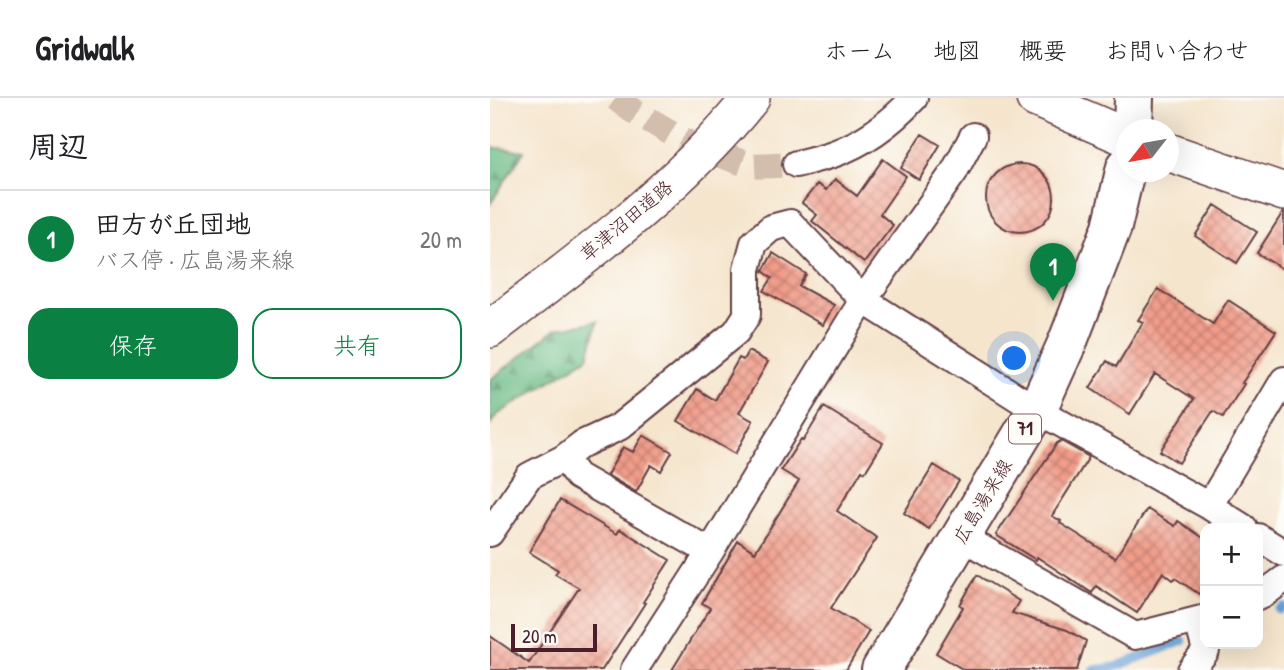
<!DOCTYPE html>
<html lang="ja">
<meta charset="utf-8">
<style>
body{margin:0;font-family:"Patrick Hand","Klee One",sans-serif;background:#f6f6f6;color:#202124}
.controls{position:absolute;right:21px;bottom:21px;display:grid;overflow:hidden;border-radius:14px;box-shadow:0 7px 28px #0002}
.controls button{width:63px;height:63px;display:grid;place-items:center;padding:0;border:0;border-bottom:2px solid #e0e0e0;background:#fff;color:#202124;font:35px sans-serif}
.compass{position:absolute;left:626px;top:21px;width:63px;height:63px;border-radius:50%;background:#fff;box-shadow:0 7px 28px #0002;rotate:239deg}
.scale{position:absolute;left:21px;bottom:18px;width:86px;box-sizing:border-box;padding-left:7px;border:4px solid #4a1f2b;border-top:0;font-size:19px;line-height:24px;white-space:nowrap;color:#4a1f2b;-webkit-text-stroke:5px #fdfcf7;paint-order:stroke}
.you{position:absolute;left:525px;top:261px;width:24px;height:24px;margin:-18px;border:5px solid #fff;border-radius:50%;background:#1a73e8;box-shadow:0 0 0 10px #1a73e833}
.badge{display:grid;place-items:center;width:46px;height:46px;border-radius:50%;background:#0b8043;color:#fff;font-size:23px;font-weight:700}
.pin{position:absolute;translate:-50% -58px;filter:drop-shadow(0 2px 4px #0008)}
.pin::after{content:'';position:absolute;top:37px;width:24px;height:21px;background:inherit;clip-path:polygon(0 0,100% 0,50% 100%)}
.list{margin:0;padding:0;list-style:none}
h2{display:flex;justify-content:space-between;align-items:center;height:91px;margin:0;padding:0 28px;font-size:30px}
h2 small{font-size:23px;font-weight:400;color:#757577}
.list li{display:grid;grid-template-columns:46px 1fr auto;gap:21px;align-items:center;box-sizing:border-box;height:98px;padding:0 28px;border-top:2px solid #e0e0e0}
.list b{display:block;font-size:26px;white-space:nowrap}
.list p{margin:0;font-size:23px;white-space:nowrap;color:#757577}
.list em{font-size:23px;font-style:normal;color:#757577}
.actions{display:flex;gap:14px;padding:21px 28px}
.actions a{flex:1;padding:16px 0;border:2px solid #0b8043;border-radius:21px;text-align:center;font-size:24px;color:#0b8043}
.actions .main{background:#0b8043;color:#fff}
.map{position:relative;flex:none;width:794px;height:572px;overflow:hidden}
header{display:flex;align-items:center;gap:42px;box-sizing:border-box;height:98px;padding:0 35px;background:#fff;border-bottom:2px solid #e0e0e0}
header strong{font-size:33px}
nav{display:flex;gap:38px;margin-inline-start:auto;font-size:24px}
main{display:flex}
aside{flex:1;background:#fff}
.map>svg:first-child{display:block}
</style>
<header>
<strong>Gridwalk</strong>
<nav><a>ホーム</a><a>地図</a><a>概要</a><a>お問い合わせ</a></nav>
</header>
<main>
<aside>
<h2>周辺<small></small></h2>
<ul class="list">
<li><span class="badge">1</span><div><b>田方が丘団地</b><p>バス停 · 広島湯来線</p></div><em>20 m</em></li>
</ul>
<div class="actions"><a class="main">保存</a><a>共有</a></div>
</aside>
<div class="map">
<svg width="794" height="572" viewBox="0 0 794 572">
<defs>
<pattern id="forest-firs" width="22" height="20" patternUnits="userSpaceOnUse" patternTransform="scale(1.75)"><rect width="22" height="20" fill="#6abb86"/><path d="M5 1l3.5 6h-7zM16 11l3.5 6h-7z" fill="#59976e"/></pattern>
<pattern id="building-cross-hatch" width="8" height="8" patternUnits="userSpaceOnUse" patternTransform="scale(1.75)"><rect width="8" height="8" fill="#f19d8a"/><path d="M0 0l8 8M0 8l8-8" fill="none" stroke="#c57f71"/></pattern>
</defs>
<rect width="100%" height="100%" fill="#fdfcf7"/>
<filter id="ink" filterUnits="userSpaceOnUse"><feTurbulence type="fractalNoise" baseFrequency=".0143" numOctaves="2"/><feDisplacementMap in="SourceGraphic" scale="14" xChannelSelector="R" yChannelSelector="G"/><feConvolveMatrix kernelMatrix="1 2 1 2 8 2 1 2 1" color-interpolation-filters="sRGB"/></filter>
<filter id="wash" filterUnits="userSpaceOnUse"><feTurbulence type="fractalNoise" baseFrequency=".00686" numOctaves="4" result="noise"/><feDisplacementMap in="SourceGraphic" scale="28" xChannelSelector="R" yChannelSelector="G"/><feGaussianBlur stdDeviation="1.57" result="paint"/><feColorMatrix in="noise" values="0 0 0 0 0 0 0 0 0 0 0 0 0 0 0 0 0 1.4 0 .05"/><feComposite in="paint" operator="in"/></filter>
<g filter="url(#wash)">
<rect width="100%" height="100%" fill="#f5e5cd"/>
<path fill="url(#forest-firs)" stroke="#5a6d58" stroke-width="2" d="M0 49 34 53 0 106Z
M108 223 98 259 7 317 0 327V282L66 231Z"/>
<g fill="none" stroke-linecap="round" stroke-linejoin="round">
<path stroke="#649ed3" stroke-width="9" d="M789 512 794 509
M604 572 625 569 693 543"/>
</g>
<g id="blocks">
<path fill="url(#building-cross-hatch)" d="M432 36 450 47 429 82 411 70Z
M393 61 416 78 390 116 403 127 374 165 322 123 327 117 312 105 327 86 336 92 345 81 367 98Z
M496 100a34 34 0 1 1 68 0a34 34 0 1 1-68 0Z
M725 107 767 134 747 165 705 138Z
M793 114H794V172L767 155Z
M283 155 316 176 309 188 344 207 333 227 274 193 282 180 273 173Z
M668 191 723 226 738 202 786 233 752 285 754 286 733 319 723 313 689 365 670 353 704 301 665 276 640 316 600 290 617 263 626 269 653 224 648 222Z
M258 253 278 264 249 315 263 323 245 356 188 323 207 291 225 302 249 260 253 262Z
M334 309 393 345 375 374 372 372 347 413 387 440 341 510 379 533 356 572H182L220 510 212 505 248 443 265 454 309 383 291 372 311 341 313 343Z
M153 337 182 354 171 373 161 367 146 394 117 377 133 349 143 354Z
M571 343 599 359 562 418 571 423 570 425 625 460 657 411 685 428 688 423 715 441V500L685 480 683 482 673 474 647 515 606 488 602 495 547 459 546 462 506 437 567 345Z
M444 367 469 383 439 431 414 415Z
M70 402 127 436 130 431 180 462 153 504 155 505 112 572H0V538L39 565 89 490 65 476 68 472 39 454Z
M487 477 529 503 522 515 577 532 596 543 587 572H474L446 555 473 509 470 507Z"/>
</g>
</g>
<g filter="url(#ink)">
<use href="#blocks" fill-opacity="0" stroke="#643d43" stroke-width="2"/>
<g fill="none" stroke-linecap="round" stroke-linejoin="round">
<path stroke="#d3bdad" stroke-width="26" stroke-dasharray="26 13" stroke-linecap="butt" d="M126 0 142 12 200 46 262 68 306 66"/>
<g stroke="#643d43" stroke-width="30">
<path id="street" d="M306 66C318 63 331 60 343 56 374 45 402 24 424 0
M74 360 87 378 220 454
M719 408 794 282
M0 435 39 378 74 360 92 346 129 329 246 234 257 217V171L264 145 281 130 300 125 373 202 547 312 719 408 754 430
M470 438 645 538 715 520
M768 439 794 455
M768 498 775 495 794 481
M144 572 220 454 373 202 464 74 483 38
M701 572 716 553 708 523"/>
</g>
<g stroke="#643d43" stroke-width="40">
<path id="secondary" d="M545 0 636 39
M678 54 794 94
M0 231C92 161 188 91 261 0"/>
</g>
<g stroke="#643d43" stroke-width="42">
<path id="primary" d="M643 32 644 0
M391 572 547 312 578 243 622 129 636 69"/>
</g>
<use href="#street" stroke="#fff" stroke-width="26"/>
<use href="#secondary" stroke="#fff" stroke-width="37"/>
<use href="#primary" stroke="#fff" stroke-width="38"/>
</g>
</g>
<g text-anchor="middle" stroke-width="5" stroke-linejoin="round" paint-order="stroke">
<rect fill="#fdfcf7" stroke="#806168" stroke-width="2" x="519" y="316.5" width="32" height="29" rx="5"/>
<g font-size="18" font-weight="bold" fill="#4a1f2b">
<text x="535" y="337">71</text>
</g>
<g font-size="19" fill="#4a1f2b" stroke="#fdfcf7">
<text transform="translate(136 122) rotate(-40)" y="7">草津沼田道路</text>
<text transform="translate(492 403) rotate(-59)" y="7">広島湯来線</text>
</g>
</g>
</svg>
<div class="controls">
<button>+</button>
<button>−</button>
</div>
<svg class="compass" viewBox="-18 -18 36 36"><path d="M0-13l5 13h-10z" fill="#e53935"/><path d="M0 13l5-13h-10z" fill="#757577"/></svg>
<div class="scale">20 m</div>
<div class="you"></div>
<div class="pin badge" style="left:563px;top:203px">1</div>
</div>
</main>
